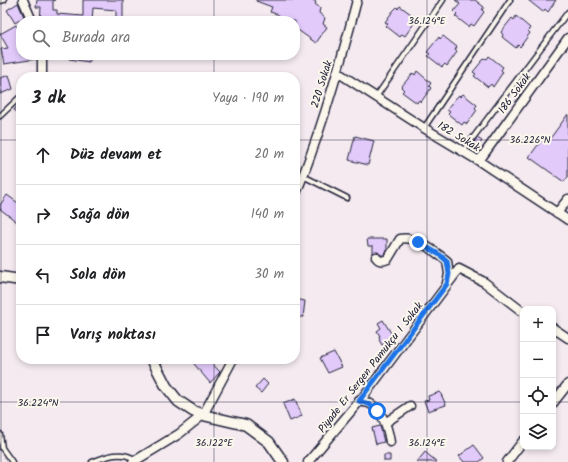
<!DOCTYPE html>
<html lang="tr">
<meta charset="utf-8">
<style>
body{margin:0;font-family:Kalam,sans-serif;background:#f6f6f6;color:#202124}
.controls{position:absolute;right:12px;bottom:12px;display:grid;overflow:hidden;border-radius:8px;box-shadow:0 2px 6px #0003}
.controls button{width:36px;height:36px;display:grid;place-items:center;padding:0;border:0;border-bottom:1px solid #e0e0e0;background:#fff;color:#202124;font:20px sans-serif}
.stop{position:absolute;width:12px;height:12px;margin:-9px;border:3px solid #1a73e8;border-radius:50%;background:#fff}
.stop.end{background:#1a73e8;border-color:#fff;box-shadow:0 1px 4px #0008}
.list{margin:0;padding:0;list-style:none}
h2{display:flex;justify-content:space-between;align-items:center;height:52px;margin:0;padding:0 16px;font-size:17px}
h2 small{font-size:13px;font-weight:400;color:#757577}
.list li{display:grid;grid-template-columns:26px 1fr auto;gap:12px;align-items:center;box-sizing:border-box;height:60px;padding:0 16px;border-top:1px solid #e0e0e0}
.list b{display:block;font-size:15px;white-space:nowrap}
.list em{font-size:13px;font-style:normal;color:#757577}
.icon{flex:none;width:22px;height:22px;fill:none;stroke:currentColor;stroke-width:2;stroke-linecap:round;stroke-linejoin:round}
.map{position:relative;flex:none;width:568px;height:462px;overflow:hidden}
.search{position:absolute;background:#fff;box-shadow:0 2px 6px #0003;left:16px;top:16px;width:284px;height:44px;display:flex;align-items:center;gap:10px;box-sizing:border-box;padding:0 14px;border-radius:16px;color:#757577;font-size:15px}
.panel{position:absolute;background:#fff;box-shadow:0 2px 6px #0003;left:16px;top:72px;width:284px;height:292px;border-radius:16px}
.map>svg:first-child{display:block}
</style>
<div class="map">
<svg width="568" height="462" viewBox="0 0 568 462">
<rect width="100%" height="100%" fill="#f4eaf0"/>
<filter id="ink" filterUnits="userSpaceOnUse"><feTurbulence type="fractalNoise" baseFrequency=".025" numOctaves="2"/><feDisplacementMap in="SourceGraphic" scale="8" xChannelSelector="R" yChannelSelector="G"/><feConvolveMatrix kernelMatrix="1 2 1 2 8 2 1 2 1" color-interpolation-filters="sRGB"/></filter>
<g filter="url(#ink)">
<path fill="#e2cafa" stroke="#22223b" d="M37 0H55L53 1V10H57V14L83 16V0H123V20H116V10L93 8 92 21H40L41 7H36Z
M256 0H313L316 2 315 4 320 8 319 13 325 18 323 24 327 27 316 43 295 28V21H286L277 14 270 12 272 7 256 1Z
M455 0H475L484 7 482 10 484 12 474 26 471 24 469 27 455 16 457 14 454 11 460 4Z
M528 0H556L548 12 545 9 543 12Z
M18 3 24 17 15 23 7 10Z
M400 6 415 17 413 20 415 22 405 36 402 34 400 37 386 26 388 24 385 22 393 11 397 7 398 9Z
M516 16 530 28 528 31 530 33 520 47 518 45 516 48 502 37 503 35 501 32 512 18 514 20Z
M16 25 21 35V55H36V59L4 64 1 49 8 48 0 34Z
M443 36 457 47 455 50 457 52 447 66 445 64 442 67 428 56 430 54 427 52 439 37 440 39Z
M69 55H90L89 62 69 59Z
M489 56 503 67 501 70 503 72 493 87 491 84 488 87 474 76 476 74 473 72 482 61 485 58 487 59Z
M417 71 431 83 429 86 431 88 421 102 419 100 417 103 402 92 404 90 401 87 413 73 415 75Z
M9 75 13 89 0 94V78Z
M463 94 477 105 475 108 477 110 467 124 464 122 462 125 448 114 450 112 447 110 455 99 459 95 460 97Z
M21 101V115L14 110Z
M568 114V177L564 182 529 157 544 137 549 140Z
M355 136 374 141 368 165 349 160Z
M477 138 482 141 474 151 469 149Z
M7 195 21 205V225L0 209V205Z
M367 239H387V250L384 255H381L378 252 373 253V246H368Z
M295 299 305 301 303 317H295Z
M383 320 394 338 382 345 379 340 380 339 379 336H380L377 331 381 328 378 323Z
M334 352 342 367 328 373 320 358Z
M190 359H208L220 372 210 383Z
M263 379 268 384 261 393 255 388Z
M440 392 446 405 428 411 424 401 429 400 428 396Z
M295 399 302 416 290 421 283 404Z
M380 426 384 442 376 444 372 428Z
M474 445 484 458 479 462H464L459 456Z
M425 452 437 462H417Z
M384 455H390V461H384Z"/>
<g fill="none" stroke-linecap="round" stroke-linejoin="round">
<g stroke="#22223b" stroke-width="7">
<path id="service" d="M0 1 4 0
M376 97 443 0
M0 116 21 96
M424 128 510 0
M463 151 568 12
M303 176 347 198
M0 434 2 448 12 462
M92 462C107 456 122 450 136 460"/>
</g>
<g stroke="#22223b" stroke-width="11">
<path id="minor" d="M23 0 32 21
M337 72 424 128 479 161 568 220
M42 77V55
M479 161 568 38
M295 196C321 133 340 66 357 0
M557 213 568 199
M376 257C379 262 383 261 388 259L400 239C414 235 436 252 447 261L449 274 447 283
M553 328 568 338
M359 401C362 402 366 402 369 403 383 411 388 429 390 442
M553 403 568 384
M385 423 410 406
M133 462 179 434 203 415 233 359
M308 462 363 397 459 269 484 282 523 312
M507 462 523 441"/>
</g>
<g stroke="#22223b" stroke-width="13">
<path id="tertiary" d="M0 277 21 280
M152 359 166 386 178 401 193 411 203 415 246 425 269 442 283 462"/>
</g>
<use href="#service" stroke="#fbf7ec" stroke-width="4"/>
<use href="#minor" stroke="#fbf7ec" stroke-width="8"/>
<use href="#tertiary" stroke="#fbf7ec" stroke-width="10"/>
</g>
</g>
<g fill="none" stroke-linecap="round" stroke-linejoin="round" filter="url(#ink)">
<path stroke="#1a73e8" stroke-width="5" d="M377 411 369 404 359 401 447 284 449 274 447 261 440 255 418 242"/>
</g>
<path fill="none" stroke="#22223b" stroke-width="1" stroke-opacity="0.45" d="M1 0V462M214 0V21M427 0V462M214 55V77M0 140H21M295 140H568M214 359V462M0 402H523M553 402H568"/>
<g text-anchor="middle" stroke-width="4" stroke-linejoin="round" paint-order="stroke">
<g font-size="11" fill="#22223b" stroke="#fbf7ec">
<text transform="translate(321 84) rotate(-73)" y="4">220 Sokak</text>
<text transform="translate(514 93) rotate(-54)" y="4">186 Sokak</text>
<text transform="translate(459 136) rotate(31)" y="4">182 Sokak</text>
<text transform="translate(370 367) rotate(-52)" y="4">Piyade Er Sergen Pamukçu 1 Sokak</text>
</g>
</g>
<g font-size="10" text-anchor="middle" fill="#22223b" stroke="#fbf7ec" stroke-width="4" stroke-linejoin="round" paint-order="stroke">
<text x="427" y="24">36.124°E</text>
<text x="530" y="143">36.226°N</text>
<text x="38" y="406">36.224°N</text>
<text x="214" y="446">36.122°E</text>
<text x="427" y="446">36.124°E</text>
</g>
</svg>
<div class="controls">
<button>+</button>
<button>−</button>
<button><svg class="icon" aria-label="locate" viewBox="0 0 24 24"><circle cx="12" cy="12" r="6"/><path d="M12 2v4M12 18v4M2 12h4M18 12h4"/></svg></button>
<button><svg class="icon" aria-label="layers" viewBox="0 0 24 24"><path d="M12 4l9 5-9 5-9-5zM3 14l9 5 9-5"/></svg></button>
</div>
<div class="stop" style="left:377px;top:411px"></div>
<div class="stop end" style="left:418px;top:242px"></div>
<div class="search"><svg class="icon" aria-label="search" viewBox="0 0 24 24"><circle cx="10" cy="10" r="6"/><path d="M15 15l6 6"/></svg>Burada ara</div>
<section class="panel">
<h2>3 dk<small>Yaya · 190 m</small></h2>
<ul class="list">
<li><svg class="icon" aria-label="ahead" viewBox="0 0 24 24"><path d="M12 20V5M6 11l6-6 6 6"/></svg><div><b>Düz devam et</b></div><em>20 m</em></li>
<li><svg class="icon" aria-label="right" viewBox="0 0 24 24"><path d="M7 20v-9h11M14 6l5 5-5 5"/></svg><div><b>Sağa dön</b></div><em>140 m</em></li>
<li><svg class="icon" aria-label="left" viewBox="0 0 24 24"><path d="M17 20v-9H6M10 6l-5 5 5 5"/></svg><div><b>Sola dön</b></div><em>30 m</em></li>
<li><svg class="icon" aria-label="arrive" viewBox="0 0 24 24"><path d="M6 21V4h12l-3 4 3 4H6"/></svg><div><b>Varış noktası</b></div></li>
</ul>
</section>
</div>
